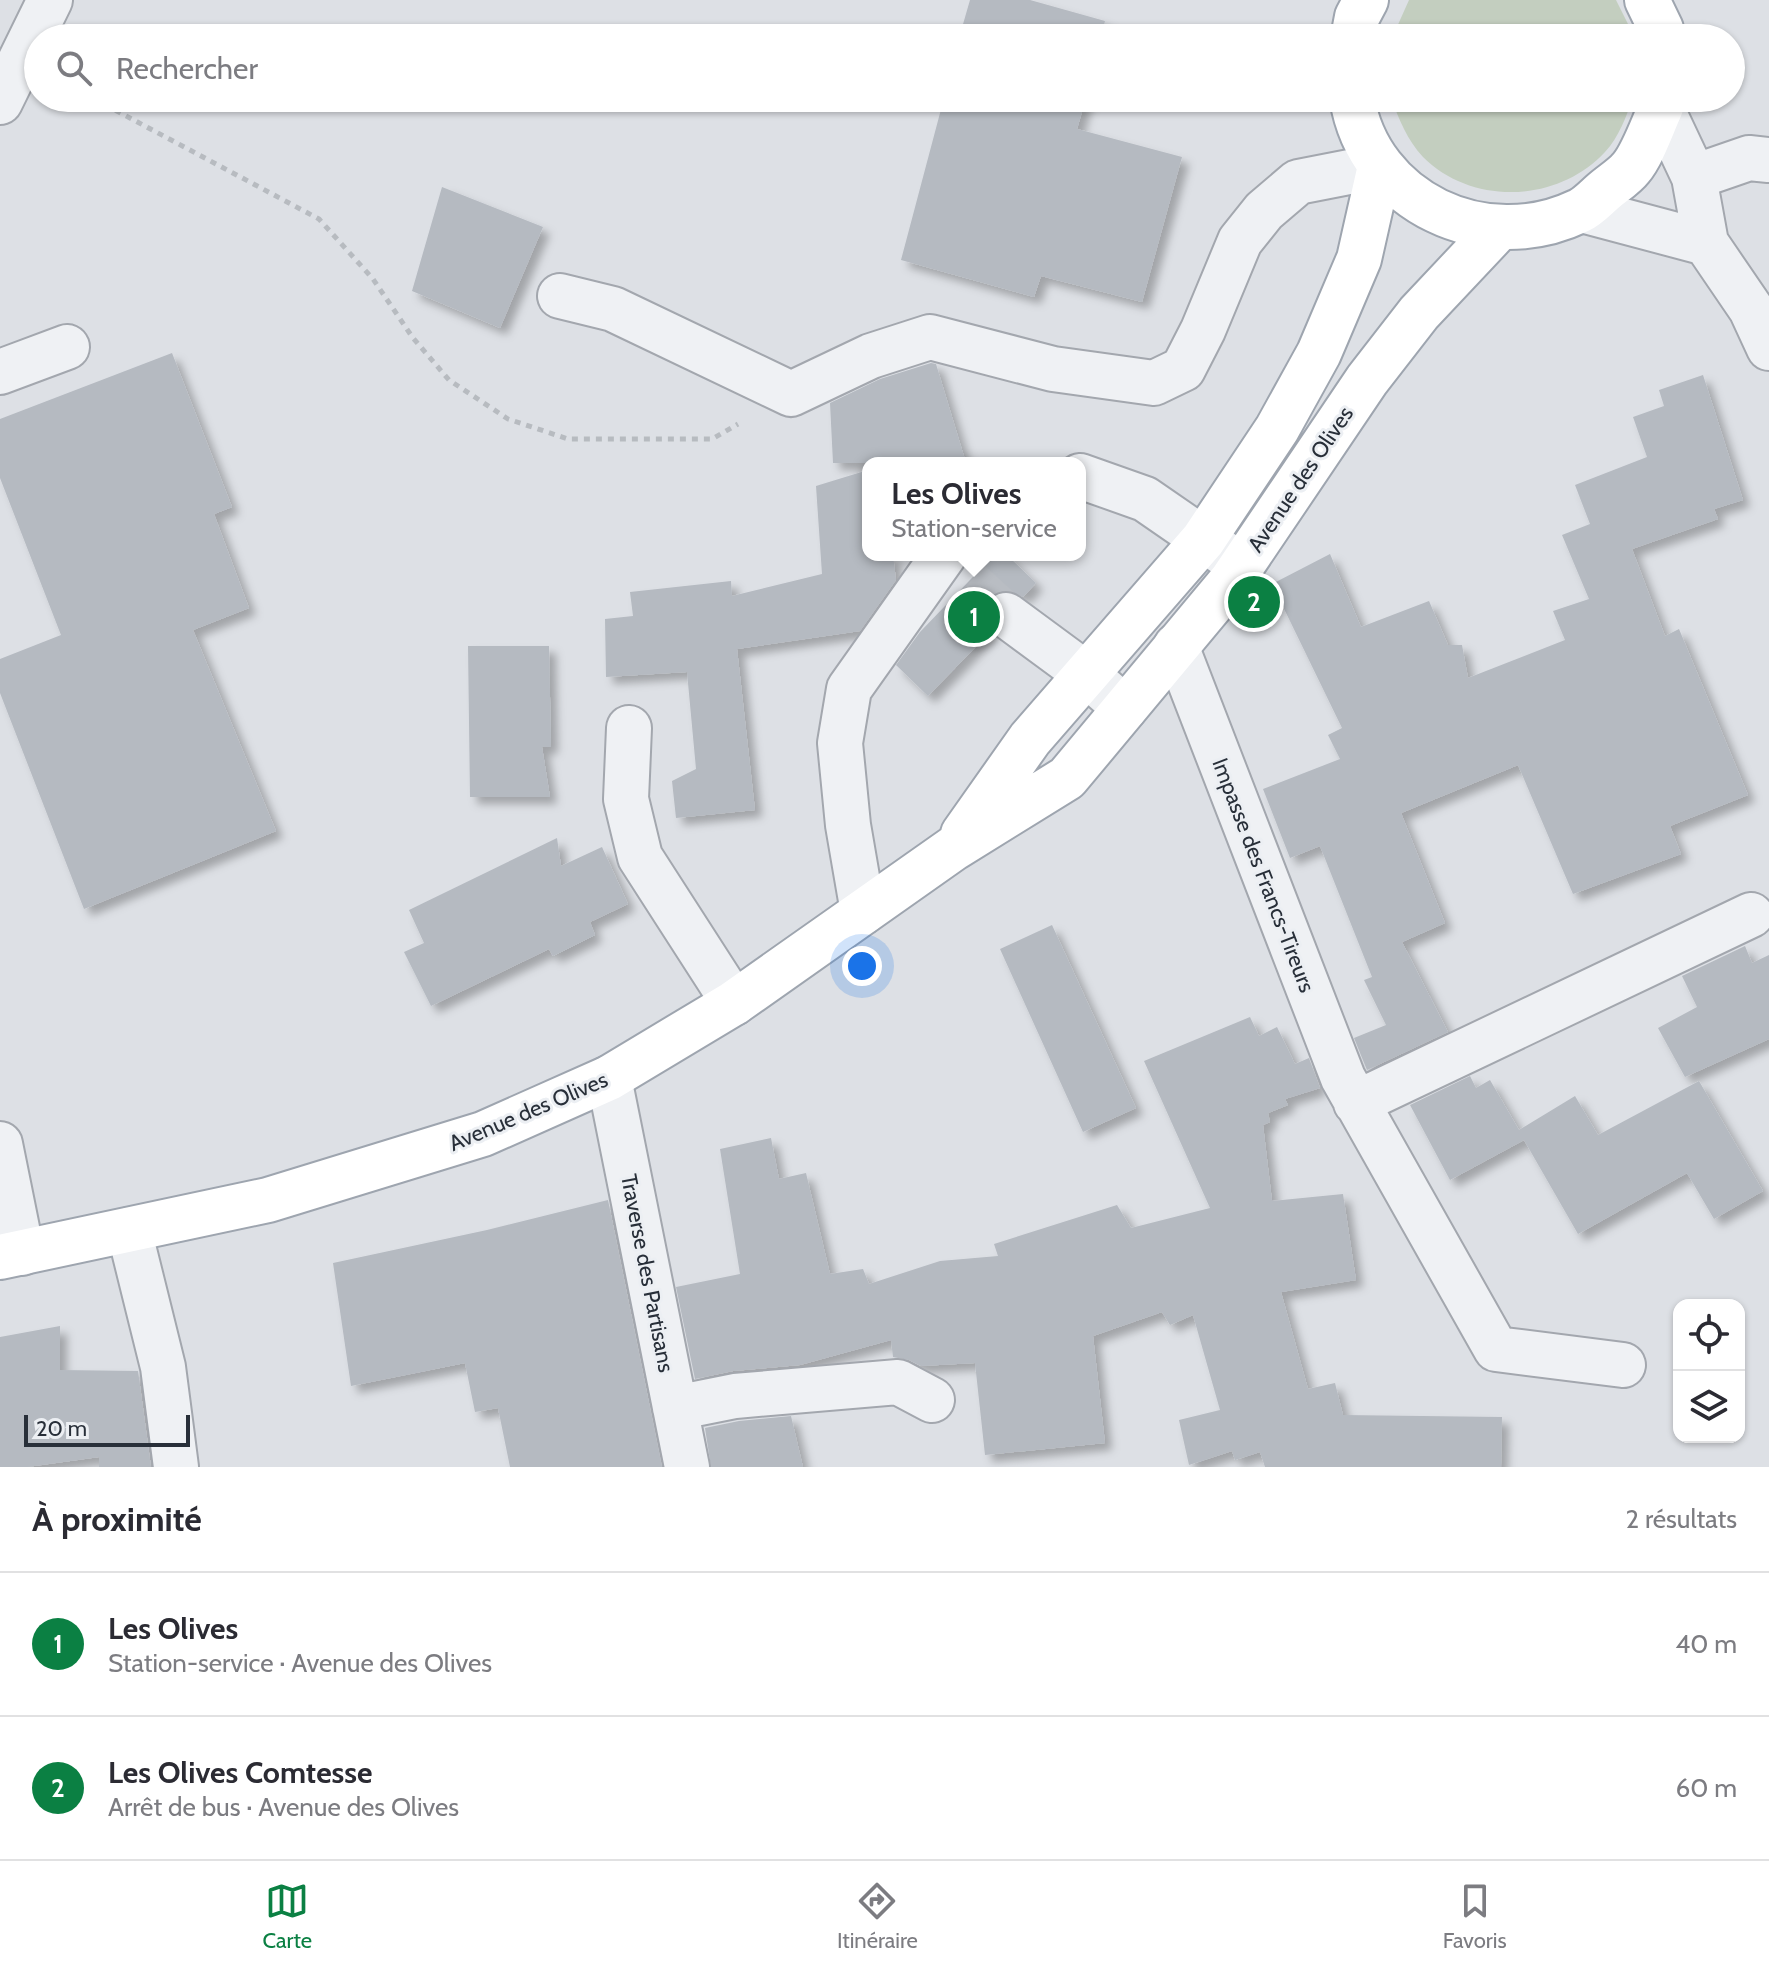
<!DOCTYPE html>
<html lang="fr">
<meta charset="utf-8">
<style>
body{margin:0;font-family:Cabin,sans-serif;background:#f2f2f3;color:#2b2b33}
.controls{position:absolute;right:24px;bottom:24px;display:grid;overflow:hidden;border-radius:16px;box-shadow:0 2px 6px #0004}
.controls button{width:72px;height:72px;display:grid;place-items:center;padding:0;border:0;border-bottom:2px solid #e1e1e2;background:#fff;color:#2b2b33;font:40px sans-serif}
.scale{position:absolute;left:24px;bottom:20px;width:166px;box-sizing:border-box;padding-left:8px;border:4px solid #282f39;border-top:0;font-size:22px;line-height:28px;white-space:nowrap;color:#282f39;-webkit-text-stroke:6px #eceff3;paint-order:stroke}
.you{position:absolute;left:862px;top:966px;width:28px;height:28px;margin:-20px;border:6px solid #fff;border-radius:50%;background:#1a73e8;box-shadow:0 0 0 12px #1a73e833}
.badge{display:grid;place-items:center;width:52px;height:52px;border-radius:50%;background:#0b8043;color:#fff;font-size:26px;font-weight:700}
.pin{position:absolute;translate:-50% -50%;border:4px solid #fff;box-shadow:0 2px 8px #0006}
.popup{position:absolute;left:862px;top:457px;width:224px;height:104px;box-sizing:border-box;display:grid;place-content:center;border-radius:16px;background:#fff;filter:drop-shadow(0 2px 6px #0005);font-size:26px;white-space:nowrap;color:#7c7c81}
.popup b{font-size:30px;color:#2b2b33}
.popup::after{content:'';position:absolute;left:50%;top:100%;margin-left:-16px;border:16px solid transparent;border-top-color:#fff}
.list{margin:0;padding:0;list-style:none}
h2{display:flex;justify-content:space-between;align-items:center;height:104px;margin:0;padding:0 32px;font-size:34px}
h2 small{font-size:26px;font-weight:400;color:#7c7c81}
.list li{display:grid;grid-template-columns:52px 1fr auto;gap:24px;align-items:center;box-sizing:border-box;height:144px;padding:0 32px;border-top:2px solid #e1e1e2}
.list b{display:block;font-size:30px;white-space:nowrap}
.list p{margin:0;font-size:26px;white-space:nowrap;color:#7c7c81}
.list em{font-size:26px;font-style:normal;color:#7c7c81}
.icon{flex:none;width:44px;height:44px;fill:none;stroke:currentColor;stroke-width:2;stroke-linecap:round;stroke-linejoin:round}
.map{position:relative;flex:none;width:1769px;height:1467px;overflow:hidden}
.search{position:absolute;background:#fff;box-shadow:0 2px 6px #0004;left:24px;right:24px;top:24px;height:88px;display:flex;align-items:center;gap:20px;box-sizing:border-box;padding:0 28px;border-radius:44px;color:#7c7c81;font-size:30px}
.sheet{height:392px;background:#fff}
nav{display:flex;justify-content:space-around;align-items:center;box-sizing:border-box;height:112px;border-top:2px solid #e1e1e2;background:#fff;font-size:22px;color:#7c7c81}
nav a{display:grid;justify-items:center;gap:4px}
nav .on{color:#0b8043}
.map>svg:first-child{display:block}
</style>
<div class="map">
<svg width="1769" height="1467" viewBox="0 0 1769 1467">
<defs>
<filter id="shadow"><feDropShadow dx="7" dy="7" stdDeviation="4" flood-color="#0004"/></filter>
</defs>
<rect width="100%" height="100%" fill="#dde0e5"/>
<path fill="#c3cebf" d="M1409 0H1616L1628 24 1632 38H1392Z
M1391 98H1633C1626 117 1619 137 1605 152 1558 203 1472 206 1423 157 1407 140 1399 119 1391 98Z"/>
<path fill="#b5bac1" filter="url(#shadow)" d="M970 0H1030L1105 21 1101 38H959Z
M944 98H1086L1077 129 1182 157 1142 302 1041 276 1034 297 901 260Z
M442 187 543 227 500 328 412 291Z
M172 353 232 507 214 514 249 608 193 630 276 831 84 909 0 693V659L61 635 0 478V419Z
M931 363 936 364 966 463H833L830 403 880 379Z
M1703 375 1743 500 1714 509 1718 519 1632 549 1665 636 1679 629 1748 795 1670 826 1681 854 1573 894 1518 765 1401 813 1445 923 1402 942 1448 1032 1367 1070 1354 1038 1386 1025 1364 980 1372 977 1320 846 1290 858 1263 789 1340 759 1328 735 1342 728 1272 584 1330 554 1361 627 1429 601 1448 645H1462L1468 678 1565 640 1553 611 1589 599 1562 535 1590 524 1575 485 1647 457 1633 417 1664 406 1659 390Z
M868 470V555H893L896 580 860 631 737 649 755 810 676 818 672 781 696 769 687 672 606 677 605 619 633 616 630 592 731 581 732 596 822 574 816 486Z
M994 555H1007L1036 583 1023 597 1008 590 997 592 986 600 981 613 983 624 989 633 928 696 896 665 920 632Z
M468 646H549L551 747H542L550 797H470Z
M557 838 561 866 602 847 628 904 590 922 595 935 553 956 549 949 431 1006 404 952 424 943 409 910Z
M1052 925 1136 1108 1083 1132 1000 949Z
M1745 946 1752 963 1769 955V1039L1685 1077 1658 1028 1697 1007 1682 976Z
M1250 1017 1259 1036 1277 1027 1295 1064 1309 1058 1320 1088 1285 1099 1288 1105 1268 1113 1270 1122 1263 1125 1272 1201 1343 1194 1356 1280 1281 1292 1308 1389 1335 1383 1343 1415 1502 1417 1501 1467H1265L1260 1452 1235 1460 1232 1451 1189 1465 1179 1420 1220 1410 1193 1315 1170 1325 1162 1312 1093 1336 1105 1443 985 1455 975 1363 921 1366 909 1360 893 1357 891 1340 800 1365 733 1371 695 1379 676 1287 740 1274 720 1149 771 1138 779 1179 806 1173 830 1274 863 1269 869 1284 940 1261 998 1256 994 1244 1117 1205 1131 1228 1210 1208 1144 1061Z
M1470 1076 1476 1088 1490 1080 1519 1130 1575 1096 1598 1135 1699 1081 1763 1191 1714 1219 1687 1173 1578 1234 1524 1140 1450 1180 1410 1105Z
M608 1200 662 1467H510L498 1408 475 1412 465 1363 351 1386 333 1263 487 1230Z
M60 1326V1370L138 1371 151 1467H99V1457L27 1467H0V1337Z
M791 1416 803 1467H711L705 1428 739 1421Z"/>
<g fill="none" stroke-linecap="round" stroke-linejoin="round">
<path stroke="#b9bdc3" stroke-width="44" stroke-dasharray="44 22" stroke-linecap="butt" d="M970 582 1006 615"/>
<g stroke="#a3a7ae" stroke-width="48">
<path id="minor" d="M0 102 50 0
M1661 107 1694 177 1706 243 1751 309 1769 348
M1694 177 1749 158 1769 160
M1582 210 1706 243
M560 296 613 309 791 394 871 356 930 337 1053 369 1154 383 1183 369 1203 330 1240 241 1264 211 1298 182 1380 166
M0 372 67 347
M1080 476 1145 499 1242 566
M1006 615 1086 674 1125 708
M1176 646 1343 1078 1496 1349 1623 1365
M629 728 626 799 640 857 734 1003
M863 912 848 825 840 743 849 689 944 555
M609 1078 687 1467
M1356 1103 1751 915
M0 1144 22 1253
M129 1230 163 1367 176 1467
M675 1408 735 1396 898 1382 932 1400"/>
</g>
<g stroke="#9ea5af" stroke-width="48">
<path id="major" d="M1647 0 1661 29 1662 38
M1353 38 1357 17 1366 0
M1352 98C1369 203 1485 256 1579 211 1588 207 1596 198 1603 192 1612 184 1624 177 1631 168 1643 154 1653 124 1661 107L1662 98
M963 834 1030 739 1203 540 1277 429 1319 353 1359 259 1380 166
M0 1257 268 1200 483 1134 609 1078 734 1003 954 848 1067 778 1232 580 1367 380 1419 313 1499 228"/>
</g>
<path stroke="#b7bbc0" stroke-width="5" stroke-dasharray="6 6" stroke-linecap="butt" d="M56 102 115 110 319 219 373 279 413 338 449 380 508 419 568 439H712L738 424"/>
<use href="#minor" stroke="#eff1f4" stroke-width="44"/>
<use href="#major" stroke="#fff" stroke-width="44"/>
</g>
<g text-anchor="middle" stroke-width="6" stroke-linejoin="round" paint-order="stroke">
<g font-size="22" fill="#282f39" stroke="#eceff3">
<text transform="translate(1300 479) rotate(-56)" y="8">Avenue des Olives</text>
<text transform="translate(1264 875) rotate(69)" y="8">Impasse des Francs-Tireurs</text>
<text transform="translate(528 1111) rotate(-23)" y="8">Avenue des Olives</text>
<text transform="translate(648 1273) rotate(79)" y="8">Traverse des Partisans</text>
</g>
</g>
</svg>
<div class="controls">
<button><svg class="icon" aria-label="locate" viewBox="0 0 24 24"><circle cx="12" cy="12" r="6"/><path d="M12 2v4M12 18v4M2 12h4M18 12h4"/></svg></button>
<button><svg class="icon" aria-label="layers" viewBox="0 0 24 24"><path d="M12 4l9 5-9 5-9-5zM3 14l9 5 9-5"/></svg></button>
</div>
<div class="scale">20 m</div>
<div class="you"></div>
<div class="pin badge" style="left:974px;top:617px">1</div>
<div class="popup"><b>Les Olives</b>Station-service</div>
<div class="pin badge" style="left:1254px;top:602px">2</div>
<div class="search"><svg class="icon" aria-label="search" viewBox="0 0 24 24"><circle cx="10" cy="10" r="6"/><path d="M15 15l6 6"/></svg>Rechercher</div>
</div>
<section class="sheet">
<h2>À proximité<small>2 résultats</small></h2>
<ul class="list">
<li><span class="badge">1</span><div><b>Les Olives</b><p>Station-service · Avenue des Olives</p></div><em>40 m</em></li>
<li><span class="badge">2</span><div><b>Les Olives Comtesse</b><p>Arrêt de bus · Avenue des Olives</p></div><em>60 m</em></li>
</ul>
</section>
<nav>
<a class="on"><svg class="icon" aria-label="map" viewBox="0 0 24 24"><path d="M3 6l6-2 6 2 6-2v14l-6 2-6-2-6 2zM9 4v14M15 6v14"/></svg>Carte</a>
<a><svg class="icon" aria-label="directions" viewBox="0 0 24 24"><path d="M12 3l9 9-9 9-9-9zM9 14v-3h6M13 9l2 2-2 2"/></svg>Itinéraire</a>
<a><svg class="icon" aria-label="saved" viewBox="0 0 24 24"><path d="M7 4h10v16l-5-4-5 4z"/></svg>Favoris</a>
</nav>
